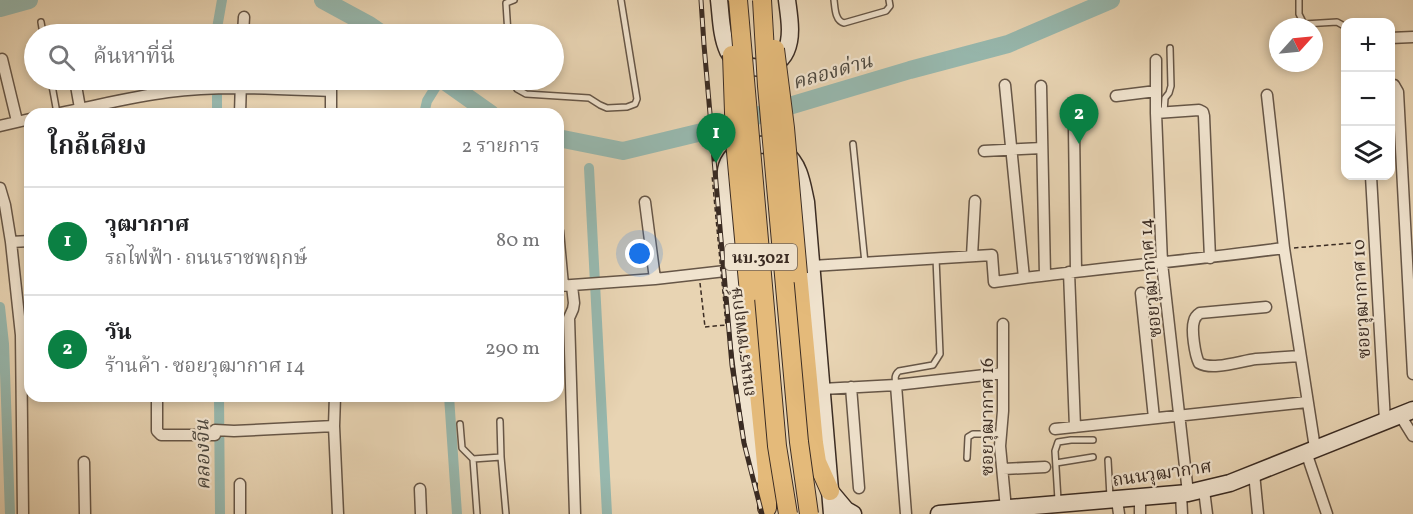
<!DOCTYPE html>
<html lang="th">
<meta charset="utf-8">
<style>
body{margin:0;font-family:Vollkorn,"Noto Serif Thai",serif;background:#f6f6f6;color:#202124}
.controls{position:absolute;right:18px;top:18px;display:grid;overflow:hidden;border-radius:12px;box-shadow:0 3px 9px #0003}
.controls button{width:54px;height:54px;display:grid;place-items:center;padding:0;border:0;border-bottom:2px solid #e0e0e0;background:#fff;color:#202124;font:30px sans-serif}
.compass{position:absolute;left:1269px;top:18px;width:54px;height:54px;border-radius:50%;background:#fff;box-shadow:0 3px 9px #0003;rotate:63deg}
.you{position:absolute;left:640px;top:254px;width:21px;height:21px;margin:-15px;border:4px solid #fff;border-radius:50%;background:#1a73e8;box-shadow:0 0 0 9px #1a73e833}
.badge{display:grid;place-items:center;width:39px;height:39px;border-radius:50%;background:#0b8043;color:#fff;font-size:20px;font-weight:700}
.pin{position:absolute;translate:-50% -50px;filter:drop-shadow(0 2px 3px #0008)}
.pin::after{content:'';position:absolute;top:32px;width:21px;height:18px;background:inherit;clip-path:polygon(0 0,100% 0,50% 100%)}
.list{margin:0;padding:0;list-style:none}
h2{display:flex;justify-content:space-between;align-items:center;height:78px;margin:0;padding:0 24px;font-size:26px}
h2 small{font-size:20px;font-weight:400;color:#757577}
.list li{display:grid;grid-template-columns:39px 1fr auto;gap:18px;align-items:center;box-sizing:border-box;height:108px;padding:0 24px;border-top:2px solid #e0e0e0}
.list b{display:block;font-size:22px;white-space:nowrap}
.list p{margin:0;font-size:20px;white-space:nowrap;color:#757577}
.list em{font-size:20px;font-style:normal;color:#757577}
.icon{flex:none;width:33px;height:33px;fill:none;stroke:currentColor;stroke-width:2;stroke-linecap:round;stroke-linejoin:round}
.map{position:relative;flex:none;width:1413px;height:514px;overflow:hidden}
.search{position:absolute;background:#fff;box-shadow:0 3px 9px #0003;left:24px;top:24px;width:540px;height:66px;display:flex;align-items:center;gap:15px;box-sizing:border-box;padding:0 21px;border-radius:33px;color:#757577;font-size:22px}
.panel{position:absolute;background:#fff;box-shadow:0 3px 9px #0003;left:24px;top:108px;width:540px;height:294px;border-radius:18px}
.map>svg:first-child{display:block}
</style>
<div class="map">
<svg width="1413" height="514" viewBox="0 0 1413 514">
<rect width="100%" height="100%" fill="#e8d4b3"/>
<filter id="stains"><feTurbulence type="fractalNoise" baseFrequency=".00333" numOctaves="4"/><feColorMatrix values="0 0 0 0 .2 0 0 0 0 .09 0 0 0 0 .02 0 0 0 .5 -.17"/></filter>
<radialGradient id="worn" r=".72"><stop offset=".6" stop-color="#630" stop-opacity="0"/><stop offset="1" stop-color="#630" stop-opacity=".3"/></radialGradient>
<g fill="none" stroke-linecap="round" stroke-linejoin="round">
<path stroke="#97b8ae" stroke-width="10" d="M216 34 222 0
M217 80V114
M424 114 427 101 440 80
M589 168 607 514
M0 307 4 344 10 514
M219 396 220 514
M449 396 457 514"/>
<path stroke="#97b8ae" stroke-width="18" d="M323 0 369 25 382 34
M0 8 29 0
M443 80 491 114
M558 138 623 151 702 132 910 70 1008 44 1111 0"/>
<g stroke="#665647" stroke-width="8">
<path id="lane" d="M834 0C835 8 835 21 844 23L886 11 890 6 889 0
M1299 0V14L1304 24 1337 22 1346 27
M41 22 43 34
M508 34 506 3 514 0
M51 80 57 113
M512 80 517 89 526 94 589 98 600 105 607 108 627 107 635 104 637 99 621 0
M1164 112 1165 98 1169 93 1171 86 1170 48
M853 144 865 263
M896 385C895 379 894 375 899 371L933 365 940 354 936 258
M500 421 501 457
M460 424 462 448 473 459
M967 458 968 437 973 434H1001
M1108 460 1110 497
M1056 463 1093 457
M1058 500 1055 451 1058 442 1071 440H1093
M477 514 473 459 501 457 506 514"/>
</g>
<g stroke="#665647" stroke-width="13">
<path id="street" d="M243 34 244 17
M1390 38 1413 37
M2 59 17 121
M1156 60V113L1162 263 1188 493
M75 80 80 108
M331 80V114
M1005 85 1024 278
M1390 85H1394L1398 92 1413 374
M1041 86 1045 275
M1267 95 1284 248 1315 448
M1116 96 1156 91
M1156 113 1199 110 1203 112 1204 116 1210 258
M54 114C92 107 130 97 168 92 222 85 277 89 331 91
M240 114 241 80
M0 126 30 119
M1074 129 1076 271
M984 151 1042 148
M1371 176 1385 421
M0 188 5 205 11 242 21 335 23 514
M645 202 655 279
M558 231 563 285
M11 242 30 241
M972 256 975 201
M812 266 992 255 994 282C1090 269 1187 261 1284 248
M1069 272 1075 427
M558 286 655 279 734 270
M572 286 574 303 573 309 569 318 575 514
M1141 293 1154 418
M1266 307 1200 313C1197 315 1195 317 1194 321 1191 330 1195 355 1199 363 1213 371 1240 361 1256 359 1271 358 1286 357 1300 356
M1003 324V411L1000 446 1006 509
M896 385 906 514
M851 387 859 488
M822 389 896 385 1003 373
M157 396V431L161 435H215V430L234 431 334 426
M335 396 334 426 338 514
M1400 415 1413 436
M1055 429 1307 402
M1306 452 1327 514
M84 462 85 514
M1003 469 1045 467
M1254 473 1258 514
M420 489 421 514
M1204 490 1207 514
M1181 494 1182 514
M1140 498V514
M1117 500 1119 514
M240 514V484"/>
</g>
<g stroke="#3b2c23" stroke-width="19">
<path id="secondary" d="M719 0C721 16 721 36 728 51 739 72 776 74 786 51 793 36 789 16 787 0
M760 475C749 420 743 363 736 307 734 286 733 265 731 244 729 225 722 183 727 166 734 144 769 138 785 153 800 165 802 184 806 202L832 514
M830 491 846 510 853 514
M939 514 1188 493 1230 483 1413 410"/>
</g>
<g stroke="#3b2c23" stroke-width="20">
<path id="primary" d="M798 274 814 443 817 462 830 491
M749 293 767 473V508"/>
</g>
<path stroke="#3b2c23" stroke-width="1.5" stroke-dasharray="4.5 3" stroke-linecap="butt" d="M1294 248 1364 242
M700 283 705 327"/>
<use href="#lane" stroke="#f0e3ce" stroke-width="5"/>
<use href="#street" stroke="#f0e3ce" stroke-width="10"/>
<use href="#secondary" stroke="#f0e3ce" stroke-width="16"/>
<use href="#primary" stroke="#e4ba7a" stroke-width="18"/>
<g stroke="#3b2c23" stroke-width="5">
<path id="rail" d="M701 0 704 45 732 365 744 443 762 514"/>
</g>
<use href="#rail" stroke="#f0e3ce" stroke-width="3" stroke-dasharray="9" stroke-linecap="butt"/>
<g stroke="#3b2c23" stroke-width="20" stroke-linecap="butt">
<path id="primary-bridge" d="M738 0 777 446 788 514
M762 0 767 86 799 442 809 514
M775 49 785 128 798 274
M732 55 735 141 749 293"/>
</g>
<path stroke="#3b2c23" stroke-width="1.5" stroke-dasharray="4.5 3" stroke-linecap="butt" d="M705 327 726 325 712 175"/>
<use href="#primary-bridge" stroke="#e4ba7a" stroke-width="18"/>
</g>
<g text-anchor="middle" stroke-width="4.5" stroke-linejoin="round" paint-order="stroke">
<rect fill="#f0e3ce" stroke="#716356" stroke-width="1.5" x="725" y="244" width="72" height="26" rx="4.5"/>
<g font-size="16" font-weight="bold" fill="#3b2c23">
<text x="761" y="263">นบ.3021</text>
</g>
<g font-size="18" fill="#3b2c23" stroke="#f0e3ce">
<text transform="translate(1150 278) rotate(-95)" y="6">ซอยวุฒากาศ 14</text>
<text transform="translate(1361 299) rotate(-93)" y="6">ซอยวุฒากาศ 10</text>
<text transform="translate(742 342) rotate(-97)" y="6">ถนนราชพฤกษ์</text>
<text transform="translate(987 417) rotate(-90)" y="6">ซอยวุฒากาศ 16</text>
<text transform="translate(1162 473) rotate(-8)" y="6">ถนนวุฒากาศ</text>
</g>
<g font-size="20" font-style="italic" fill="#4d483f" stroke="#f0e3ce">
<text transform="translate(832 71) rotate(-16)" y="7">คลองด่าน</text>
<text transform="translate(202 455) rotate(-91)" y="7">คลองจีน</text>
</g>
</g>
<rect width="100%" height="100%" filter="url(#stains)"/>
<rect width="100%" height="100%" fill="url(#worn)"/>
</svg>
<div class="controls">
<button>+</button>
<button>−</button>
<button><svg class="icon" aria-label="layers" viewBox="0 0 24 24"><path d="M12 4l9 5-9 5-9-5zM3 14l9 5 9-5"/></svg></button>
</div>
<svg class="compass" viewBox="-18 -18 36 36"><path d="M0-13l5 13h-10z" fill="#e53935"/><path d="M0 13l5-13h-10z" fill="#757577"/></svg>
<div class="you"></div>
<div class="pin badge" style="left:716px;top:163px">1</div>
<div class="pin badge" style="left:1079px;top:144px">2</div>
<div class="search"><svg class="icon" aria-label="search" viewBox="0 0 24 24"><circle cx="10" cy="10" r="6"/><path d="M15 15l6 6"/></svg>ค้นหาที่นี่</div>
<section class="panel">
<h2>ใกล้เคียง<small>2 รายการ</small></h2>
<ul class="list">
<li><span class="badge">1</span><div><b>วุฒากาศ</b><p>รถไฟฟ้า · ถนนราชพฤกษ์</p></div><em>80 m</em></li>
<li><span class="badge">2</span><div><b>วัน</b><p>ร้านค้า · ซอยวุฒากาศ 14</p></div><em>290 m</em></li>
</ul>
</section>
</div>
